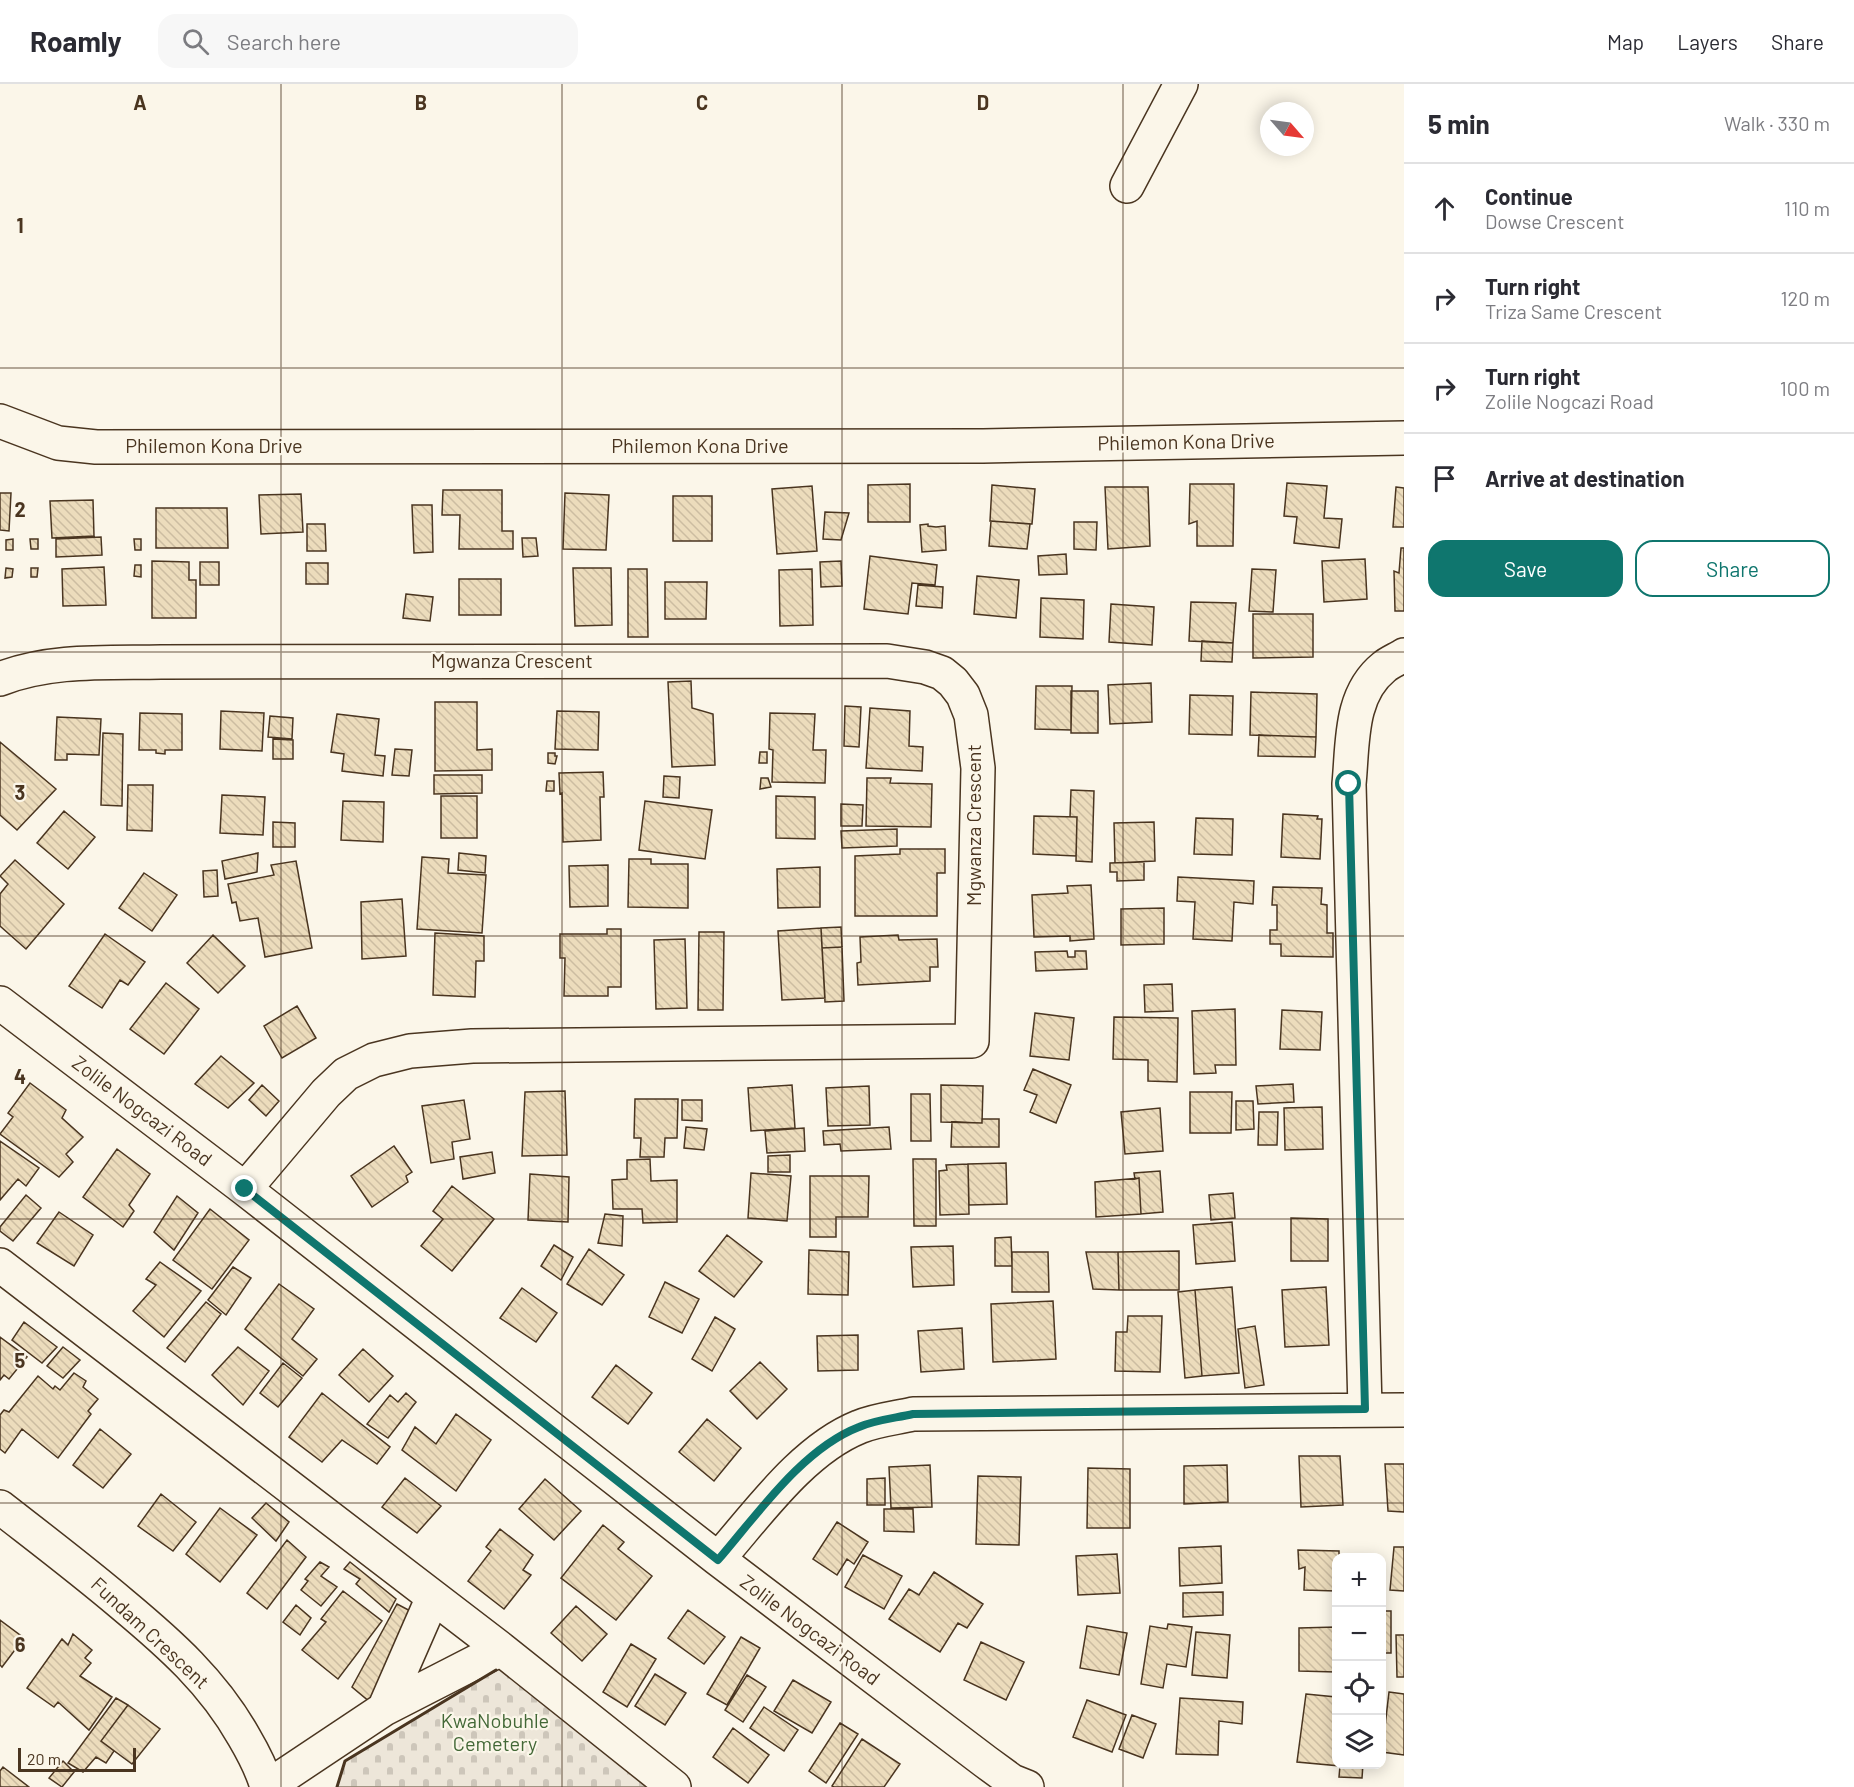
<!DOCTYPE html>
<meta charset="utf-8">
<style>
body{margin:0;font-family:Barlow,sans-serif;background:#f7f7f7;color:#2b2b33}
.controls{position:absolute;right:18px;bottom:18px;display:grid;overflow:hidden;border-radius:12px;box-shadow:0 3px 15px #0003}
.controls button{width:54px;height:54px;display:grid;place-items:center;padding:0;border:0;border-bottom:2px solid #e1e1e2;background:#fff;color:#2b2b33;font:30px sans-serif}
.compass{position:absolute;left:1260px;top:18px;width:54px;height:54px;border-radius:50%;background:#fff;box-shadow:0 3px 15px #0003;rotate:118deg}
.scale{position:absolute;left:18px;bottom:15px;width:118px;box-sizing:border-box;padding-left:6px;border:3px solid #4a3520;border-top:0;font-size:16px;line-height:21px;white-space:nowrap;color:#4a3520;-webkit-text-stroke:4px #fbf6e9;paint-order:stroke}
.stop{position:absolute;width:18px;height:18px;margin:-14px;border:4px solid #0f766e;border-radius:50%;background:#fff}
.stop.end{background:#0f766e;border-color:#fff;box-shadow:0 2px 6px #0008}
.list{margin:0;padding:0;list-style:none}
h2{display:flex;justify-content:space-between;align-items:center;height:78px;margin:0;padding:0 24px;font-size:26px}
h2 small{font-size:20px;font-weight:400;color:#7c7c81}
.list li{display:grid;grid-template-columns:39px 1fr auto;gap:18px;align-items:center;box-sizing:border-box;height:90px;padding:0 24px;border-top:2px solid #e1e1e2}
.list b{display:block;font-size:22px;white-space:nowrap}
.list p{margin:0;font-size:20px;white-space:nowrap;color:#7c7c81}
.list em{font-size:20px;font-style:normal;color:#7c7c81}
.actions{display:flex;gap:12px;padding:18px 24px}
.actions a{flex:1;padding:14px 0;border:2px solid #0f766e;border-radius:18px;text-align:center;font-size:21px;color:#0f766e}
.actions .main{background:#0f766e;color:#fff}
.icon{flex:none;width:33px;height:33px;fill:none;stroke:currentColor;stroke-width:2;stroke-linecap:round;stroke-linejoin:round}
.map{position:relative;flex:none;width:1404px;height:1703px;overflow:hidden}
header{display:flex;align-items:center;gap:36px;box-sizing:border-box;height:84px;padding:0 30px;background:#fff;border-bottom:2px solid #e1e1e2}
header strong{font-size:28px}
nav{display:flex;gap:33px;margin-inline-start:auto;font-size:21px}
.search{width:420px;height:54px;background:#f7f7f7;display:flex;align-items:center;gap:15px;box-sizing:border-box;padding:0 21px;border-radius:18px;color:#7c7c81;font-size:22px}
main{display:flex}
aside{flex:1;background:#fff}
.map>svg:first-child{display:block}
</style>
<header>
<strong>Roamly</strong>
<div class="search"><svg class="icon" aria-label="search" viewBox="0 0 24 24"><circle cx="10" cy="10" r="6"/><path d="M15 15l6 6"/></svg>Search here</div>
<nav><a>Map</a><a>Layers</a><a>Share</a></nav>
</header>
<main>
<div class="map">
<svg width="1404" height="1703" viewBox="0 0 1404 1703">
<defs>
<pattern id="cemetery-stones" width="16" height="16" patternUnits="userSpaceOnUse" patternTransform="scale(1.5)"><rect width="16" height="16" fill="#ede6d9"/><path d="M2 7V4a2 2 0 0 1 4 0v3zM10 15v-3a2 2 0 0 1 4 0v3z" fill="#cdc6ba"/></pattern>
<pattern id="building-back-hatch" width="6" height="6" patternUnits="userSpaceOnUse" patternTransform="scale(1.5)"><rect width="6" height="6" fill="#ecdcbc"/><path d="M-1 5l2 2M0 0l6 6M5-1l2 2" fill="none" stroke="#ccbda1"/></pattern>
</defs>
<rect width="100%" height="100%" fill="#fbf6e9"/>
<path fill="url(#cemetery-stones)" stroke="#887966" stroke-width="1.5" d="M499 1584 652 1703H337L345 1677Z"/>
<path fill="url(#building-back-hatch)" stroke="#4a3520" stroke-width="1.5" d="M1287 399 1327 402 1324 434 1342 435 1339 464 1294 459 1297 433 1284 432Z
M910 400V438H868V401Z
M1190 400H1234L1233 462H1197V437L1189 440Z
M992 401 1035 405 1032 440 990 437Z
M812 402 817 467 777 470 772 405Z
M1105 403H1148L1150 462 1108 465Z
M1396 403 1404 404V443H1393Z
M443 406H502V447H513V465H459L460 431H442Z
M0 409H11L9 447 0 446Z
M565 409 609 411 606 466 563 465Z
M301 410 303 448 261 450 259 411Z
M673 412H712V457H673Z
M93 416 94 452 52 454 50 417Z
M412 421H432L433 468 414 469Z
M156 424H227L228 464H156Z
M825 428 849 429 841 456 823 455Z
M991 437 1030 440 1027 465 989 462Z
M1074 438H1097L1096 466 1074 465Z
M307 440H325L326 467H307Z
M928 440V442L936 443 945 442 946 466 922 468 920 441Z
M101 453 102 471 56 473V455Z
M522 454H536L538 472 523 473Z
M13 455V466H6V456Z
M30 455H38V465H31Z
M134 455H141V466H135Z
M1401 464H1404V527H1395L1394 487 1399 489Z
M1066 470 1067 490 1039 491 1038 472Z
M870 472 937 481 935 501 912 499 908 530 864 525Z
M1365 475 1367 515 1324 518 1322 477Z
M152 477 189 478V496H196V534H152Z
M841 477 842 502 821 503 820 478Z
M200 478H219V501H200Z
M306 479H328V500H306Z
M135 481H141V493L134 492Z
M104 483 106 521 63 522 62 485Z
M6 484 13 485 12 493 5 494Z
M31 484H38L37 493H31Z
M573 484H611L612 541 575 542Z
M628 485H647L648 553H628Z
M812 485 813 541 780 542 779 486Z
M1252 485 1276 486 1273 528 1249 527Z
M977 492 1019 496 1016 534 974 530Z
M459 495H501V531H459Z
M665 498H707L706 535H665Z
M918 501 943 503 942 524 916 522Z
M406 510 433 513 430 537 403 534Z
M1041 514 1084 516 1083 555 1040 553Z
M1191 518 1236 519 1233 559 1189 557Z
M1111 520 1154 523 1152 561 1109 558Z
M1253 530H1313V573L1253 574Z
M1202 557 1233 559 1232 578 1201 577Z
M691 597 692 624 713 630 715 681 672 683 668 598Z
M1151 599 1152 638 1110 640 1108 601Z
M1036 602H1072L1071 646 1035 645Z
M1071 607H1098V649H1071Z
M1251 608 1317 610 1316 653 1250 651Z
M1190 611 1233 612 1232 651 1189 650Z
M435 618H477V666L492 665V686L435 687Z
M845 622 861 623 859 663 844 662Z
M870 624 910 627 909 662 923 663 922 687 866 684Z
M221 627 264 629 262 667 220 665Z
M557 627 599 628 598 666 555 665Z
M140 629 182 630V666H165V670L156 669V666H139Z
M770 629 815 630 813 666H826L825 699 772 698 773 666 769 665Z
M337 630 379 635 375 671 385 672 383 692 342 687 344 670 331 668Z
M270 632 293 634 292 655 268 653Z
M57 633 101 635 99 671 67 670V676H55Z
M103 649 123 650 122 722 101 721Z
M1259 651 1316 653 1315 673 1258 672Z
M273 655 293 656V675H273Z
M0 658 56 705 17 746 0 731Z
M395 665 412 666 409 692 392 691Z
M760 668H767V679H759Z
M548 669H555V672H557L555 680 548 679Z
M603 688 604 713H600L601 756 563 758 562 709 560 710 559 689Z
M434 691H482V709L434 710Z
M664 692 680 693 679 714 663 713Z
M761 694H768L771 703 760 705Z
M867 694H891L890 699 932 700 931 743 866 742Z
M547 697H554V707H546Z
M128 701H153L152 747 127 746Z
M1071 706 1094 707 1092 778 1076 777 1077 733H1070Z
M222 711 265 713 263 751 220 749Z
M441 712H477V754H441Z
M776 712 815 713V755L776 754Z
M343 717 384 718 383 758 341 756Z
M645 717 712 726 705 775 639 766Z
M841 720 863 721 862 742H841Z
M64 727 95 753 68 785 37 759Z
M1283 730 1318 732 1317 735H1322L1320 775 1281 773Z
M1034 732 1077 733 1076 772 1033 770Z
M1196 734 1233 735 1232 771 1194 770Z
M273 738 295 739V763H273Z
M1154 738 1155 777 1115 779 1114 739Z
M897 745V762L842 764 841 747Z
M900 765H945V789H937V832H855V772L900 770Z
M258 769 257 788 225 795 222 777Z
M459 769 486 772 485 789 458 786Z
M422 773 449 775 448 789 486 791 482 849 417 845Z
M629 775H651V780H688V824L628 823Z
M15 776 64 820 26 865 0 842V810L8 800 0 792Z
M296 777 312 864 265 873 258 834 240 837 236 818 232 819 228 800 274 791 271 781Z
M1144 778V796L1117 797V788H1110V779Z
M608 781V822L570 823 569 782Z
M820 783V823L778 824 777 785Z
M217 786 218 812 204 813 203 787Z
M144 789 177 811 152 847 119 824Z
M1178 793 1254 797 1253 820 1234 818 1232 857 1193 855 1195 818 1177 817Z
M1091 801 1094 855 1070 857V852L1034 853 1032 811 1068 809 1067 802Z
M1273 803 1322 804 1321 820 1327 821V849H1333V873L1281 872V860H1270V846H1277V821H1272Z
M402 815 406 872 362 875 361 818Z
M1164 824V860L1121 861V825Z
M841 843 842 863 822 864 821 844Z
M821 844 825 914 782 916 778 847Z
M607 845H621V903H608V912H564L565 874H560V850H607Z
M699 848H724L723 926H698Z
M435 849 484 852V877H476L475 913 433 911Z
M105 850 145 878 128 901 120 896 102 924 69 902Z
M213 851 245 882 218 909 187 879Z
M898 851 899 856 937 855 938 883H930V897L858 901 857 879 861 878 860 853Z
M685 855 687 924 656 925 654 856Z
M842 863 844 917 825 918 822 864Z
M1067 867 1068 873H1075V867H1086L1087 885 1036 887 1035 868Z
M166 899 199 925 164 970 130 945Z
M1172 900 1173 927 1145 928 1144 901Z
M297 922 316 954 282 974 264 942Z
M1235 925 1236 981H1215L1216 989 1194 990 1192 927Z
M1282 926 1322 928 1320 966 1280 965Z
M1035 929 1074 934 1069 976 1030 972Z
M1114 933 1178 934 1177 998 1148 997V976L1113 975Z
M221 972 254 999 228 1024 195 1000Z
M1033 985 1071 1001 1056 1039 1030 1028 1037 1011 1024 1006Z
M30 999 66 1026 62 1034 83 1053 66 1070 73 1078 59 1093 0 1050 13 1033 8 1029Z
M1293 1000 1294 1018 1258 1020 1256 1002Z
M262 1001 279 1017 266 1032 249 1016Z
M792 1001 795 1044 751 1047 748 1004Z
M941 1001 983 1002 982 1039 941 1038Z
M869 1002 870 1041 828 1042 826 1004Z
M565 1007 567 1071 522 1072 525 1008Z
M1190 1008H1232L1231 1049H1190Z
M911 1010H930L931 1057H911Z
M635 1015H678L677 1054H665L664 1073H640L641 1054H634Z
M464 1016 470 1055 452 1058 454 1075 431 1079 422 1022Z
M682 1016H702V1037L682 1036Z
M1236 1017H1253L1254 1045 1236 1046Z
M1322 1023 1323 1065 1285 1066 1284 1024Z
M1160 1024 1163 1067 1125 1070 1121 1028Z
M1259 1028H1278L1277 1061H1258Z
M982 1035H999V1063H951L952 1038 982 1039Z
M686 1043 707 1045 704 1066 684 1064Z
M889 1043 891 1065 841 1067 840 1060 824 1061 823 1047Z
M804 1044 805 1067 767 1069 765 1047Z
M0 1057 39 1084 26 1102 18 1095 0 1116Z
M394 1062 412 1088 406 1092 408 1098 372 1123 351 1092Z
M117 1065 150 1090 129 1121 134 1127 123 1143 83 1113Z
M492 1068 495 1089 463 1095 460 1073Z
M790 1071V1088H768V1072Z
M650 1075 651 1097 677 1096V1138L643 1139 642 1125H613L612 1096 627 1095V1076Z
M913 1075H936V1142H914Z
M1006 1079 1007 1120 969 1121 968 1080Z
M968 1080 969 1130 940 1131 939 1087 947 1086 946 1081Z
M1160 1087 1163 1128 1141 1130 1139 1094 1135 1095 1134 1089Z
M751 1089 791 1092 787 1137 748 1134Z
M530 1090 569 1093 568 1138 528 1136Z
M810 1092H869L868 1133H836V1153H810Z
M1139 1094 1141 1130 1096 1133 1095 1098Z
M452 1102 494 1135 452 1187 421 1162 443 1135 433 1127Z
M1233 1109 1235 1134 1211 1136 1209 1111Z
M26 1111 41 1124 13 1157 0 1147V1143Z
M177 1112 198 1129 174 1166 154 1148Z
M210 1125 249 1156 212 1205 173 1176Z
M59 1128 93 1151 74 1182 37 1159Z
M605 1130 623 1132 622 1162 598 1159Z
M1291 1134 1328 1135V1177H1291Z
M1232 1138 1235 1177 1196 1180 1193 1141Z
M727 1151 762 1178 734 1213 699 1187Z
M1011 1153 1012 1182H995V1154Z
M554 1161 573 1173 561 1196 541 1182Z
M953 1162 954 1201 913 1203 911 1163Z
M589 1165 624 1191 602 1221 567 1200Z
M809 1166 849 1168 848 1211 808 1210Z
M1179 1167V1206H1119L1118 1168Z
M1012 1168H1048L1049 1208H1012Z
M1086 1168H1118L1119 1206 1093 1205Z
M160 1178 201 1207 164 1253 133 1227 156 1201 146 1195Z
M233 1183 251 1194 226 1231 208 1216Z
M665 1198 699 1215 682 1249 649 1233Z
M279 1200 314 1225 292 1255 317 1275 303 1292 245 1245Z
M1232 1203 1239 1289 1202 1292 1195 1206Z
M1326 1203 1329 1261 1285 1263 1282 1206Z
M522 1204 557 1229 536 1258 500 1234Z
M1195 1206 1202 1292 1185 1294 1178 1208Z
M1053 1217 1056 1275 993 1278 991 1220Z
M206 1218 221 1230 185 1278 167 1264Z
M1128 1232H1162L1160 1288 1115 1287 1116 1248H1127Z
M715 1233 735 1245 712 1287 692 1275Z
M24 1238 57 1263 42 1279 12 1256Z
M1255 1242 1264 1301 1245 1304 1238 1245Z
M962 1244 964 1285 921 1288 918 1247Z
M858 1251V1286L818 1287 817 1252Z
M0 1253 27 1273 9 1295 4 1291 0 1296Z
M63 1263 80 1276 63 1294 47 1282Z
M238 1263 269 1287 243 1321 212 1291Z
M363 1265 393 1292 369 1318 339 1291Z
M760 1278 787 1305 757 1335 730 1307Z
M283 1279 302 1294 278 1323 260 1309Z
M616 1281 652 1309 628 1340 592 1313Z
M74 1289 86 1297 83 1303 98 1315 88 1327 91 1330 58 1374 22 1345 5 1369 0 1365V1331L4 1326 9 1328 38 1292 53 1305 55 1302 60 1306Z
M322 1309 390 1363 377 1380 342 1356 322 1378 289 1353Z
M406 1309 416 1318 388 1354 367 1340 390 1311 398 1318Z
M456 1330 491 1356 456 1407 402 1366 415 1343 436 1360Z
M707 1335 741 1364 714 1397 679 1368Z
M100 1345 131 1370 103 1404 73 1381Z
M1299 1372H1340L1343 1421 1301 1423Z
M1385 1380H1404V1428L1388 1427Z
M930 1381 932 1423 891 1424 889 1383Z
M1227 1381 1228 1418 1184 1420V1382Z
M1088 1384 1130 1385V1444H1087Z
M978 1392 1021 1393 1019 1461 976 1460Z
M405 1394 441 1422 417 1449 382 1423Z
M885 1394V1421H867V1395Z
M545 1395 581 1427 554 1456 519 1425Z
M161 1410 196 1438 173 1467 138 1442Z
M266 1419 289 1438 276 1457 252 1434Z
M220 1424 257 1451 220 1498 186 1470Z
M884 1425H913L914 1448 884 1447Z
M837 1438 868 1458 854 1480 847 1475 837 1491 813 1475Z
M603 1441 624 1458 618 1465 652 1492 616 1536 561 1494Z
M500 1445 533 1471 523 1486 531 1491 504 1525 468 1497 491 1467 486 1463Z
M287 1456 306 1473 267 1525 247 1509Z
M1221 1462 1222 1499 1180 1502 1179 1464Z
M1394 1463H1404V1507L1390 1506Z
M1298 1466 1339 1467V1474H1336V1507L1304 1506 1305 1483 1299 1485Z
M1117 1470 1120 1509 1078 1511 1076 1472Z
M863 1471 902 1492 884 1525 845 1503Z
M320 1478 329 1483 321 1492 337 1503 321 1522 301 1506 308 1497 305 1495Z
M350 1478 396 1515 389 1528 356 1500 360 1495 344 1485Z
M934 1488 983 1520 967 1544 958 1539 940 1568 889 1535 909 1505 919 1511Z
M343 1507 382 1537 338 1595 302 1566 326 1538 321 1535Z
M1223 1508V1531L1183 1533V1509Z
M397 1520 420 1532 370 1618 352 1603Z
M296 1521 311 1534 300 1551 283 1538Z
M576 1522 607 1550 582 1577 551 1549Z
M688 1526 725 1553 704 1580 668 1554Z
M1382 1527H1391V1569H1382Z
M0 1536 24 1554 2 1583 0 1581Z
M1168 1540 1192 1543 1186 1583 1167 1580 1163 1604 1141 1600 1150 1542 1167 1545Z
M1087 1542 1127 1549 1119 1591 1080 1584Z
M1336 1543V1588L1299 1587V1544Z
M1196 1548 1230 1551 1227 1594 1192 1591Z
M73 1550 92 1566 85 1574 91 1579 80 1592 112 1613 89 1646 58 1618 54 1623 27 1604 62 1555 68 1561Z
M1396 1551H1404V1593H1397Z
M741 1553 760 1564 727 1621 707 1610Z
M981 1558 1024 1578 1006 1616 964 1596Z
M631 1560 656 1575 627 1623 603 1608Z
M655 1590 686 1609 665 1641 635 1622Z
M747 1591 766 1603 743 1638 725 1626Z
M793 1596 831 1618 812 1649 774 1627Z
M1389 1608 1404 1610V1671L1382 1668Z
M1306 1610 1336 1613V1680H1363L1362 1694 1339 1693 1340 1682 1297 1678Z
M116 1614 128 1621 101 1657 114 1667 106 1679 96 1673 83 1688 68 1679Z
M1180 1614 1243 1618 1242 1640 1219 1637 1218 1671 1176 1670Z
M1087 1616 1126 1631 1112 1668 1073 1653Z
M128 1621 160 1645 132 1680 101 1657Z
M764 1623 798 1646 784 1667 750 1644Z
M1132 1631 1156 1640 1143 1674 1119 1665Z
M840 1639 858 1650 826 1699 809 1687Z
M733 1644 769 1671 748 1699 713 1673Z
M862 1655 900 1680 884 1703H834L832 1702Z
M63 1677 74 1688 62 1703 49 1694Z
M3 1683 29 1703H0V1687Z"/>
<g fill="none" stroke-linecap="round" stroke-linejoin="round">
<g stroke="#4a3520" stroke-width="36">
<path id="minor" d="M1127 102 1181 0
M0 337 58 359 96 363 983 362 1404 354
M0 595C50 575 108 579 161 578L887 577 925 583 942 589 953 598 963 611 971 631 978 684 972 957 472 962 410 967 374 976 346 990 326 1009 245 1105
M0 919 245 1105 718 1475 986 1678 1012 1697 1027 1703
M0 1181 501 1565 674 1703
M1365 1325 1349 700C1353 660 1349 611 1384 583 1390 578 1398 575 1404 571
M0 1423C41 1455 82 1486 122 1520 170 1560 213 1598 244 1653 254 1670 262 1685 267 1703
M718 1475C757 1431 802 1366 859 1343 875 1336 896 1334 913 1330L1404 1326
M384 1625 433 1513
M267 1703 384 1625 501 1565"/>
</g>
<use href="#minor" stroke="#fbf6e9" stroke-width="33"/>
<path stroke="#4a3520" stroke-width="3" d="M337 1703 345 1677 496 1586"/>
</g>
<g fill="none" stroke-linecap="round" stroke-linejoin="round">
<path stroke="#0f766e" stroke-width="8" d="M245 1105 718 1476C757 1431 802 1365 859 1343 875 1336 896 1334 913 1330L1365 1325 1349 700"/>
</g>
<path fill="none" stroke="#4a3520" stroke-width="1.5" stroke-opacity="0.55" d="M281 0V1703M562 0V1703M842 0V1703M1123 0V1703M0 284H1404M0 568H1404M0 852H1404M0 1135H1404M0 1419H1404"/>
<g text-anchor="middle" stroke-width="4.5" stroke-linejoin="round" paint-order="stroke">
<g font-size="20" fill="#4a3520" stroke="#fbf6e9">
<text transform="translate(1186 358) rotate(-1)" y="7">Philemon Kona Drive</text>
<text x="214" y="369">Philemon Kona Drive</text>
<text x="700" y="369">Philemon Kona Drive</text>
<text x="512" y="584">Mgwanza Crescent</text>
<text transform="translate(974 741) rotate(-90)" y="7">Mgwanza Crescent</text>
<text transform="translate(142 1027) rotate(37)" y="7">Zolile Nogcazi Road</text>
<text transform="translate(810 1546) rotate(37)" y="7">Zolile Nogcazi Road</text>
<text transform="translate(150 1549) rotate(43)" y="7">Fundam Crescent</text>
</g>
<g font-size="20" fill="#436837" stroke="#fbf6e9">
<text x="495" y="1644">KwaNobuhle<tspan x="495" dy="23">Cemetery</tspan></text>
</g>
</g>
<g font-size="20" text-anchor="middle" font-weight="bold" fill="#4a3520" stroke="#fbf6e9" stroke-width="4.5" stroke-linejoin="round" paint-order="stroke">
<text x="140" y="26">A</text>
<text x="421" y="26">B</text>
<text x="702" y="26">C</text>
<text x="983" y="26">D</text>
<text x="20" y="149">1</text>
<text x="20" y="433">2</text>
<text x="20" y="716">3</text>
<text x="20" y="1000">4</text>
<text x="20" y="1284">5</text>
<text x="20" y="1568">6</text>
</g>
</svg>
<div class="controls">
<button>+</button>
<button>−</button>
<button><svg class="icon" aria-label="locate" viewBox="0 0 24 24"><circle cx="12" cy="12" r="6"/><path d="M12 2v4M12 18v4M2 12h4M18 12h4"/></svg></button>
<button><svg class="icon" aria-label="layers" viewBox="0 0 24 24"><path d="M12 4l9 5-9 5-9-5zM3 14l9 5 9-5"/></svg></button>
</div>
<svg class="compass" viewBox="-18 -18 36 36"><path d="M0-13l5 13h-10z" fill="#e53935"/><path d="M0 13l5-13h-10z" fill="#7c7c81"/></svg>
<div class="scale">20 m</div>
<div class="stop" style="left:1349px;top:700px"></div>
<div class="stop end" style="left:245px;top:1105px"></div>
</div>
<aside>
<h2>5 min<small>Walk · 330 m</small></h2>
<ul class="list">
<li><svg class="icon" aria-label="ahead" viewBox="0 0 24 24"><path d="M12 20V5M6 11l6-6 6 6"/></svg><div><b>Continue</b><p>Dowse Crescent</p></div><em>110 m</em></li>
<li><svg class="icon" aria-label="right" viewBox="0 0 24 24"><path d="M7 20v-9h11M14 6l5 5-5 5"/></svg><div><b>Turn right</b><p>Triza Same Crescent</p></div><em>120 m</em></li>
<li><svg class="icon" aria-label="right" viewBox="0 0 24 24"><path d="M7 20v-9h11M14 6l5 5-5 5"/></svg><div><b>Turn right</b><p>Zolile Nogcazi Road</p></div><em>100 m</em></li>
<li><svg class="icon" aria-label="arrive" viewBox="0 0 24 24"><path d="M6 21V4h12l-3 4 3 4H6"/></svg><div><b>Arrive at destination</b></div></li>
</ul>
<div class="actions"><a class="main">Save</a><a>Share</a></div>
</aside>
</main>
